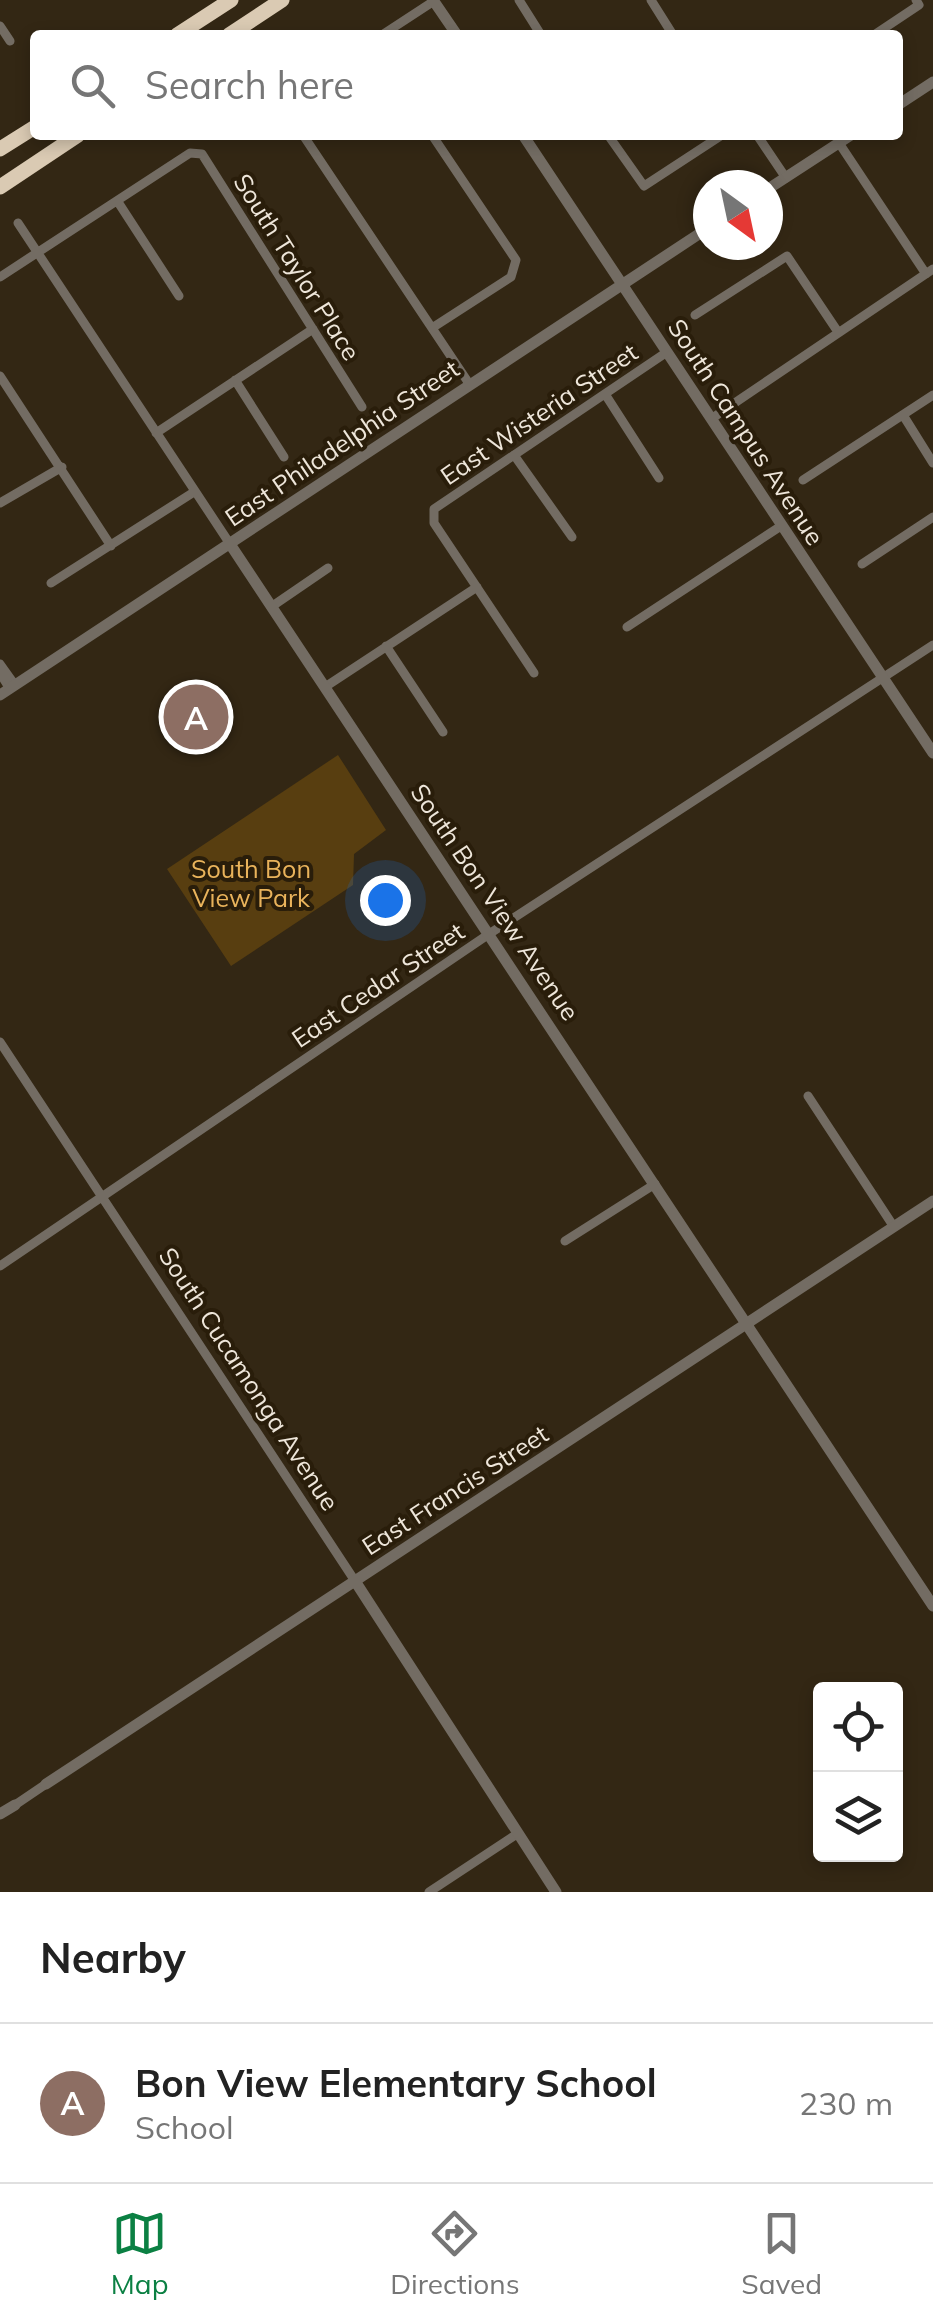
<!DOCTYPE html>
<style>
body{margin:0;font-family:Mulish,sans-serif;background:#f2f2f2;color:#222}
.controls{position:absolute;right:30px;bottom:30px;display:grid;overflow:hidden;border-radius:10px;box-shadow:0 5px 15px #0003}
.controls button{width:90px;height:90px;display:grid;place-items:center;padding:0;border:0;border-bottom:2px solid #e0e0e0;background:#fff;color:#222;font:50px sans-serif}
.compass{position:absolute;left:693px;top:170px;width:90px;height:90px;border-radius:50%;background:#fff;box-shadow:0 5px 15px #0003;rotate:147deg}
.you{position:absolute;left:385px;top:900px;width:35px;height:35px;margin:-25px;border:8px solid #fff;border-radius:50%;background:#1a73e8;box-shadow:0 0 0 15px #1a73e833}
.badge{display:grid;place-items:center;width:65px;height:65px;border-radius:50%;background:#0b8043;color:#fff;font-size:32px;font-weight:700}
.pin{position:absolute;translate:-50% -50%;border:5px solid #fff;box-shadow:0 2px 10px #0006}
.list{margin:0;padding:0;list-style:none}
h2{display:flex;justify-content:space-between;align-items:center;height:130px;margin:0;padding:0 40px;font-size:42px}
h2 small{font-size:32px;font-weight:400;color:#767676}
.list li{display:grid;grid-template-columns:65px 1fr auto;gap:30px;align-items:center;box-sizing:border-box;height:160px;padding:0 40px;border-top:2px solid #e0e0e0}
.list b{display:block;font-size:38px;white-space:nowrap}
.list p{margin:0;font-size:32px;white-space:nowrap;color:#767676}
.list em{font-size:32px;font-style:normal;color:#767676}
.icon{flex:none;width:55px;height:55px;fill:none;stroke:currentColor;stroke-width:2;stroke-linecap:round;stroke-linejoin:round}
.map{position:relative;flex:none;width:933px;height:1892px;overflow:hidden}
.search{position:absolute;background:#fff;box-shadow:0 5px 15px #0003;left:30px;right:30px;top:30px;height:110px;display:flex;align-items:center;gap:25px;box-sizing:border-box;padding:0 35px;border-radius:10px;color:#767676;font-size:38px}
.sheet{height:290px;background:#fff}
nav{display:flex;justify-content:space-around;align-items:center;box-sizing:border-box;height:140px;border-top:2px solid #e0e0e0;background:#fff;font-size:28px;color:#767676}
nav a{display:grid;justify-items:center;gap:5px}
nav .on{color:#0b8043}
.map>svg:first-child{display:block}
</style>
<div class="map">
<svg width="933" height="1892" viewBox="0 0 933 1892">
<rect width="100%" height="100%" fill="#332714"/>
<path fill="#583e10" d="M338 755 386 830 354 854 353 885 231 966 167 869Z"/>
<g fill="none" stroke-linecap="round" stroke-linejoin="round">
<path stroke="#736c63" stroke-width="9" d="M519 0 541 35
M651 0 673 35
M0 26 10 41
M382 35 434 1
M874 35 919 5 916 0
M303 135 470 385
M608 135 644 186 722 135
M757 135 786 178
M839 143 926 274
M118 202 179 296
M18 223 230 544
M0 277 190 153 202 154 362 407
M695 315 787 256 838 332
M432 328 511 277 516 260 432 135
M0 376 111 546
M235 380 284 457
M605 394 659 478
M903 415 933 463
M711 419 933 269
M156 433 313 329
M514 455 572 537
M803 480 933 395
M0 503 62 467
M862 564 933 517
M51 583 194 492
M271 607 328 568
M627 627 781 526
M386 646 443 732
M0 664 15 685
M0 673 10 689
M534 673 434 523V509L667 352
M325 687 477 587
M0 1042 355 1581
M808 1096 894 1227
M565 1241 655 1184
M0 1266 489 934 933 645
M15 1805 46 1784
M429 1892 517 1834"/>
<path stroke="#736c63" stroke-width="11" d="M433 0 457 35
M898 105 933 82
M523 135 933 753
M768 189 851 135
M230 544 933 1606
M0 695 708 228
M355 1581 556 1892
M46 1784 933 1201
M0 1814 15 1805"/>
<path stroke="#dacab3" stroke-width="15" d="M177 35 231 0
M229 35 282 0
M0 149 35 127
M0 187 78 135"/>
</g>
<g text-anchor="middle" stroke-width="8" stroke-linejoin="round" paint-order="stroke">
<g font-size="25" fill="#eee6da" stroke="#291d0a">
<text transform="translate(297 267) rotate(58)" y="9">South Taylor Place</text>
<text transform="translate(539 414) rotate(-34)" y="9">East Wisteria Street</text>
<text transform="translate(746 432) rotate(57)" y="9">South Campus Avenue</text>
<text transform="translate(342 443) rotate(-34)" y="9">East Philadelphia Street</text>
<text transform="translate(495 902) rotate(56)" y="9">South Bon View Avenue</text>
<text transform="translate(378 985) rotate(-34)" y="9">East Cedar Street</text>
<text transform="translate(249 1379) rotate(57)" y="9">South Cucamonga Avenue</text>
<text transform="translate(455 1490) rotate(-33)" y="9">East Francis Street</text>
</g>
<g font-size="25" fill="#e9b35b" stroke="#291d0a">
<text x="251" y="878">South Bon<tspan x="251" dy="29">View Park</tspan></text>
</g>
</g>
</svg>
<div class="controls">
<button><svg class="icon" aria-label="locate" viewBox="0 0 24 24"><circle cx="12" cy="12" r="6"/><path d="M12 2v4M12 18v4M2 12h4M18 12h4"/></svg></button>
<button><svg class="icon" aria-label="layers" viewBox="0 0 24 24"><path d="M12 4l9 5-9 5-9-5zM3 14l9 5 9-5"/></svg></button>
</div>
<svg class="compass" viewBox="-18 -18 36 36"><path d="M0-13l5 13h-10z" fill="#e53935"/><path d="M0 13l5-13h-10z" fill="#767676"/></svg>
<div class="you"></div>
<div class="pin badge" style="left:196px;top:717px;background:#8d6e63">A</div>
<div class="search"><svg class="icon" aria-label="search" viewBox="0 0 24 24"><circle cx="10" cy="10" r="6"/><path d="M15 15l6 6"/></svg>Search here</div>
</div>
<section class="sheet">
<h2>Nearby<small></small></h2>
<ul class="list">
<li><span class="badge" style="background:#8d6e63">A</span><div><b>Bon View Elementary School</b><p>School</p></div><em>230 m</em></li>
</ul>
</section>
<nav>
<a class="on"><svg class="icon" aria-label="map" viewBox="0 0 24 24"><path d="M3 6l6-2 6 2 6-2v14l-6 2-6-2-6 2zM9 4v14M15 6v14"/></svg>Map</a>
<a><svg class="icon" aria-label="directions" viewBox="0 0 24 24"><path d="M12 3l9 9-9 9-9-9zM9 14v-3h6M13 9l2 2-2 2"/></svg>Directions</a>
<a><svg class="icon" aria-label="saved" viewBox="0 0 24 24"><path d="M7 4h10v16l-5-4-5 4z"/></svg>Saved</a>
</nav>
